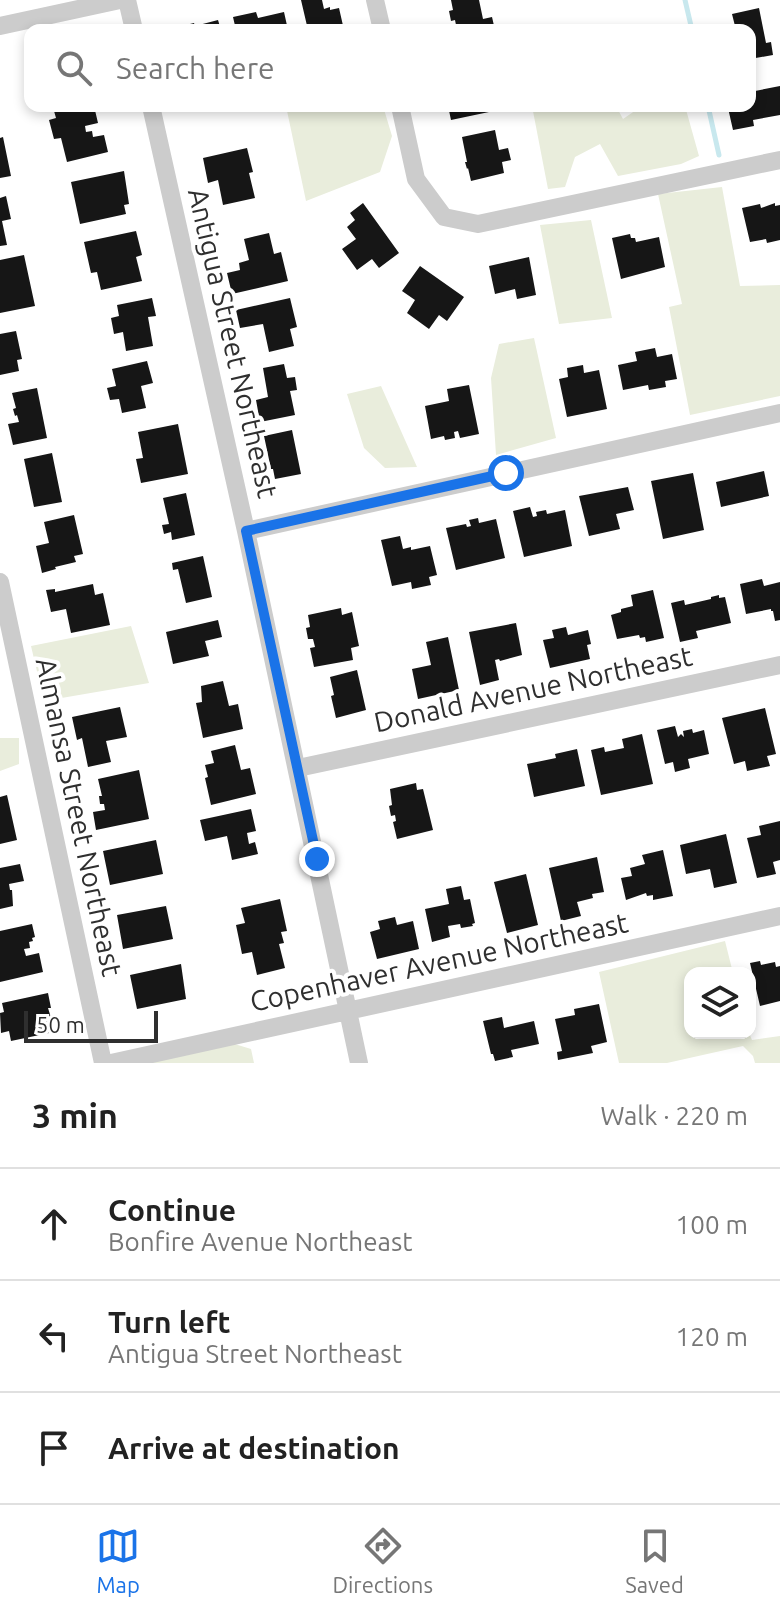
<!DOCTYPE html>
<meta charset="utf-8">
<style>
body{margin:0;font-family:Ubuntu,sans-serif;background:#f6f6f6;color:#222}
.controls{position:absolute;right:24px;bottom:24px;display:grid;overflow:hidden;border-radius:16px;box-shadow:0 4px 12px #0003}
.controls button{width:72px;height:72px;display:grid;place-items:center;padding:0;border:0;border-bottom:2px solid #e0e0e0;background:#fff;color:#222;font:40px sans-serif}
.scale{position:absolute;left:24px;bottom:20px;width:134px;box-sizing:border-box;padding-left:8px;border:4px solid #2f2f2f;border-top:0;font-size:22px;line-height:28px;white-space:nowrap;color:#2f2f2f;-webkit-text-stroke:6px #fff;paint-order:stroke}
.stop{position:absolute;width:24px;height:24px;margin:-18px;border:6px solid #1a73e8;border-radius:50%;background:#fff}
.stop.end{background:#1a73e8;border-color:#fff;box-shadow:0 2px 8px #0008}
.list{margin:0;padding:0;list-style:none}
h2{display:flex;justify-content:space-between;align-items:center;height:104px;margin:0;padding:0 32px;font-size:34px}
h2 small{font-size:26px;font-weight:400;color:#767676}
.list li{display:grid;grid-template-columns:52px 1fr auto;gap:24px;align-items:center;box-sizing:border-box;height:112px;padding:0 32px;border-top:2px solid #e0e0e0}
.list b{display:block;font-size:30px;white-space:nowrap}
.list p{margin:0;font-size:26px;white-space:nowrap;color:#767676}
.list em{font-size:26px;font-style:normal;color:#767676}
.icon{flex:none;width:44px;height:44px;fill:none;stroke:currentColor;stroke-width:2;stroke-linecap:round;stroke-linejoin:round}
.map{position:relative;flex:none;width:780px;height:1063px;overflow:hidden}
.search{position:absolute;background:#fff;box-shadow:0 4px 12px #0003;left:24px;right:24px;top:24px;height:88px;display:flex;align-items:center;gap:20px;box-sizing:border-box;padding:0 28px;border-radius:16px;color:#767676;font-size:30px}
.sheet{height:440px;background:#fff}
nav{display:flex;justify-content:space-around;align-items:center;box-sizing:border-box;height:112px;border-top:2px solid #e0e0e0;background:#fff;font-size:22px;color:#767676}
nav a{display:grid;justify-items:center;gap:4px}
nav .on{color:#1a73e8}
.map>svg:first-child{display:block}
</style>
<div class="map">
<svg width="780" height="1063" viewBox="0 0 780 1063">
<rect width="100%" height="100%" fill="#fff"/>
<path fill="#e9eddc" d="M286 106H383L392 136 380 172 306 201Z
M532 106H616L623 119 639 108V106H685L699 156 681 164 618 176 600 144 575 157 565 187 548 189Z
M722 187 740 286 780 285V396L690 415 669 307 682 304 658 194Z
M591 220 612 318 559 324 540 225Z
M534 338 556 438 496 455 491 378 499 344Z
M381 386 417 467 385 468 364 448 347 394Z
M131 626 149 683 44 701 31 646Z
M0 738H19V764L0 771Z
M725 941 733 973H690V1033H749L752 1040 780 1036V1063H755L753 1056 743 1046 667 1063H619L599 972Z
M228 1042 251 1049 254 1063H147Z"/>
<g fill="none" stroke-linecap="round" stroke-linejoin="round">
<path stroke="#c8e8ee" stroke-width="5" d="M685 0 692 30
M708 106 719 155"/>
</g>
<path fill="#161616" d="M301 0H322L324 9 330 7V10L339 8 344 30H308Z
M451 0H479L483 19 492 17 495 30H457L455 20 451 21 449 11 453 10Z
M759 8 766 43 771 42 773 55 750 59V30H736L732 14Z
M256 12 258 18 284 12 288 30H236L233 17Z
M218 20 221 30H187L186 25 194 23 195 26Z
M780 86V115L753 120 754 126 733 130 728 108 750 106V92Z
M78 106H94L98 123 85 126 86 132 92 131 93 137 104 135 108 152 67 162 61 138 54 139 49 120 56 118 54 111Z
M448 106H488L489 112 451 120Z
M495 130 499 150 508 148 511 160 502 162 504 173 471 181 468 168 467 169 465 162H467L462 137Z
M3 137 11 176 0 178V138Z
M247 148 253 172 249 173 255 198 223 205 218 180 208 183 203 158Z
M124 171 129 204 124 205 126 214 80 224 71 182Z
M6 196 11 219 2 221 7 245 0 246V198Z
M363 203 399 253 379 268 372 259 357 270 342 249 356 239 347 227 355 220 350 213Z
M775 203V206L780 205V240L767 243 766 239 750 242 742 208 760 204 761 208Z
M136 231 142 255 136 257 142 281 101 290 97 272 91 273 84 242Z
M269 233 274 254 281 252 288 281 232 294 227 273 240 270 239 263 249 260 244 239Z
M630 234 631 238H635L636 242 659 237 665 267 621 279 612 238Z
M24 255 35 306 0 313V260Z
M529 257 536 295 517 299 515 289 495 294 489 266Z
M420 266 464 297 447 321 439 315 429 329 407 313 415 300 402 291Z
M152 298 156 316 148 317 153 346 126 351 123 332 114 334 111 318 119 316 117 305Z
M290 298 297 327 290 329 294 346 269 352 263 324 240 328 236 310Z
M16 331 22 359 17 360 19 371 0 375V334Z
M655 348 657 357 672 354 677 379 665 381 666 387 649 390 648 385 623 390 618 365 637 361 635 352Z
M147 361 153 383 141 386 146 408 122 413 119 399 110 400 107 388 116 386 112 369Z
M284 364 287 378 295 377 297 390 290 391 295 415 260 422 256 400 268 397 263 368Z
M583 365 584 373 599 370 607 409 567 417 559 379 568 377 567 368Z
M469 385 479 434 460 438 458 431 454 432 455 438 445 440 444 436 431 439 425 406 449 401 447 389Z
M37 388 47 438 13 445 8 424 19 422 17 415 15 416 13 409 16 408 12 393Z
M178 424 188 474 141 483 136 459 143 458 138 432Z
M292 430 301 474 275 479 273 469H271L264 436Z
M52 453 62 502 34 507 24 459Z
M764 471 769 496 721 507 716 482Z
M693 473 704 530 663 539 651 481Z
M628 487 634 510 616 514 620 529 589 536 579 496Z
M186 493 195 535 172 540 171 532 164 534 162 525 169 524 163 498Z
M530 507 533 517 537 516 536 512 546 510 547 514 565 510 572 546 524 557 513 511Z
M74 515 83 554 74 556 76 562 55 567 56 569 42 573 36 546 49 543 44 522Z
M478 518 479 523 496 519 505 558 456 570 446 528 466 524 467 527 471 526 469 520Z
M400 536 403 549 411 547V550L430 546 437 575 429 577 431 585 412 589 411 582 392 586 381 540Z
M203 556 212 597 186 603 178 569 173 570 172 563Z
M762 579 764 586 780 582V620L775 621 773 611H771V609L746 614 740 584Z
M93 584 95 595 103 593 110 625 71 633 66 609 51 612 46 590 55 589V592Z
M653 590 664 638 646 642 645 637 640 638 639 635 617 639 611 615 621 612V609L633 606 631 595Z
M719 595V598L725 597 731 623 696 631 698 638 680 642 671 603 684 600 685 605 711 599V597Z
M341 608 342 615 352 612 359 646 351 648 353 660 314 667 310 648 315 647 313 639H308L306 628 310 627 308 615Z
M218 620 222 637 205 641 209 656 173 664 166 632Z
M516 623 522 655 500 661 499 659 495 660 499 680 480 685 469 632Z
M566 627 568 635 588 630 591 644 587 645 590 659 550 668 543 640 554 638 552 630Z
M448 637 459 690 418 699 412 669 431 665 426 642Z
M357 670 366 710 336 718 331 696 334 695 330 677Z
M223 681 229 706 238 704 243 729 203 738 196 703 202 702 201 686Z
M120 707 127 737 106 741 111 762 88 767 82 738 77 740 72 717Z
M765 708 776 754 767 756 770 766 747 771 745 761 734 764 722 718Z
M675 726 678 737 681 734 684 737 683 731 692 729 693 733 704 730 709 754 688 759 690 768 675 772 673 762 665 764 657 730Z
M642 734 653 784 601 795 591 750 604 747 605 752 624 748 622 739Z
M235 745 241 770 250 768 256 794 211 805 205 778 208 777 205 765 214 763 211 751Z
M577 749 585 786 534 797 527 764 556 758 555 754Z
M139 770 149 819 96 830 93 812 105 810 104 804H100L99 796H102L98 779Z
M416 783 417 790 423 789 433 830 397 839 393 822 396 821 395 815 391 816 389 806 392 805 390 789Z
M7 795 17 840 0 844V797Z
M251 809 256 831 247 833 249 844 255 842 258 854 232 860 227 836 205 841 200 820Z
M780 821V860L773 862 776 874 757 878 747 838 761 835 759 826Z
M726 834 737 883 714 888 710 869 686 874 680 845Z
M156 840 163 874 110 885 103 851Z
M663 850 673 896 653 900V895L647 896 646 893 626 900 621 878 632 876 630 868 645 864 642 855Z
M597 857 604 892 592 894 593 898 577 902 581 916 561 921 549 868Z
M20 864 24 881 9 884 10 890H12L13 906 0 909V868Z
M526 874 538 925 507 933 494 882Z
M461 886 464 900 470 899 475 923 472 924 473 926 461 928 460 924 448 926 450 937 432 942 425 909 449 904 446 889Z
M280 899 287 931 281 932 284 943 279 944 285 968 257 975 252 952 242 954 236 925 245 923 241 908Z
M166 906 173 939 123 949 117 915Z
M395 917 397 925 413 921 419 949 377 959 370 932 380 929 378 921Z
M32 924 35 937 32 938 33 941 29 942 30 948 24 949 26 956 39 953 43 972 0 982V931Z
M760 961 761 965 775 962 776 967 780 966V1001L760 1006 750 963Z
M181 964 186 999 137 1009 130 975Z
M48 993 51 1008H48L53 1024 47 1025 49 1033 11 1041 9 1031 1 1033 0 1013 4 1012 2 1003Z
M599 1004 607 1042 591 1046 593 1053 558 1060 557 1052 562 1051 555 1019 575 1015 574 1009Z
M502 1017 504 1028 534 1021 539 1044 511 1050 513 1057 495 1061 493 1054H491L483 1021Z"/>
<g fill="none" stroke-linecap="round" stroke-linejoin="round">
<path stroke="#ccc" stroke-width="18" d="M127 0 134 30
M375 0 382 30
M0 26 120 0
M151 106 246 531 359 1063
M400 106 416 179 444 217 478 224 780 160
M246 531 780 413
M0 582 103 1063
M298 768 780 665
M111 1063 780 916"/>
</g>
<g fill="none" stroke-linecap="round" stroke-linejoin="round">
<path stroke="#1a73e8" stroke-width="10" d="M317 859 246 531 506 473"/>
</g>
<g text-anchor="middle" stroke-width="8" stroke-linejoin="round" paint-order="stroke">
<g font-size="28" fill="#2f2f2f" stroke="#fff">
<text transform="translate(233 343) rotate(77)" y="10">Antigua Street Northeast</text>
<text transform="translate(533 689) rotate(-12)" y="10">Donald Avenue Northeast</text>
<text transform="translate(79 817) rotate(78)" y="10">Almansa Street Northeast</text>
<text transform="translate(439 962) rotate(-12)" y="10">Copenhaver Avenue Northeast</text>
</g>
</g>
</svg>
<div class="controls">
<button><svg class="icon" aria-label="layers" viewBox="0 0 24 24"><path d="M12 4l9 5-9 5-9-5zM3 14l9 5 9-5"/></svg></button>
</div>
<div class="scale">50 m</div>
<div class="stop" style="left:506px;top:473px"></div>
<div class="stop end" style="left:317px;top:859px"></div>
<div class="search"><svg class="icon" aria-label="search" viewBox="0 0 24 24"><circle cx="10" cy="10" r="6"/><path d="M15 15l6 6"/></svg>Search here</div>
</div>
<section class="sheet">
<h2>3 min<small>Walk · 220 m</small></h2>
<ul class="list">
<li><svg class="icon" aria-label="ahead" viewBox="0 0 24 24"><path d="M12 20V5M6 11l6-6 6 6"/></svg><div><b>Continue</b><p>Bonfire Avenue Northeast</p></div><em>100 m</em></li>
<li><svg class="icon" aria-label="left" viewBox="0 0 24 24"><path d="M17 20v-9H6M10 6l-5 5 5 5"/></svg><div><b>Turn left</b><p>Antigua Street Northeast</p></div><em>120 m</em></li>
<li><svg class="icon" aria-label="arrive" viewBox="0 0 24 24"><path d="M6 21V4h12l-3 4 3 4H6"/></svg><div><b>Arrive at destination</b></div></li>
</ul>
</section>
<nav>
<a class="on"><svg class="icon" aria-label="map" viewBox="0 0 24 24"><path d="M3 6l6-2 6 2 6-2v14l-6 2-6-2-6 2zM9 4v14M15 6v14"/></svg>Map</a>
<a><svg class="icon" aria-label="directions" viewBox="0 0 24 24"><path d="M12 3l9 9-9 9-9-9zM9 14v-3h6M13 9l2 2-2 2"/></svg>Directions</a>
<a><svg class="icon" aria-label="saved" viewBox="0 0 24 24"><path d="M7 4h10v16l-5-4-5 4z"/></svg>Saved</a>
</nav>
